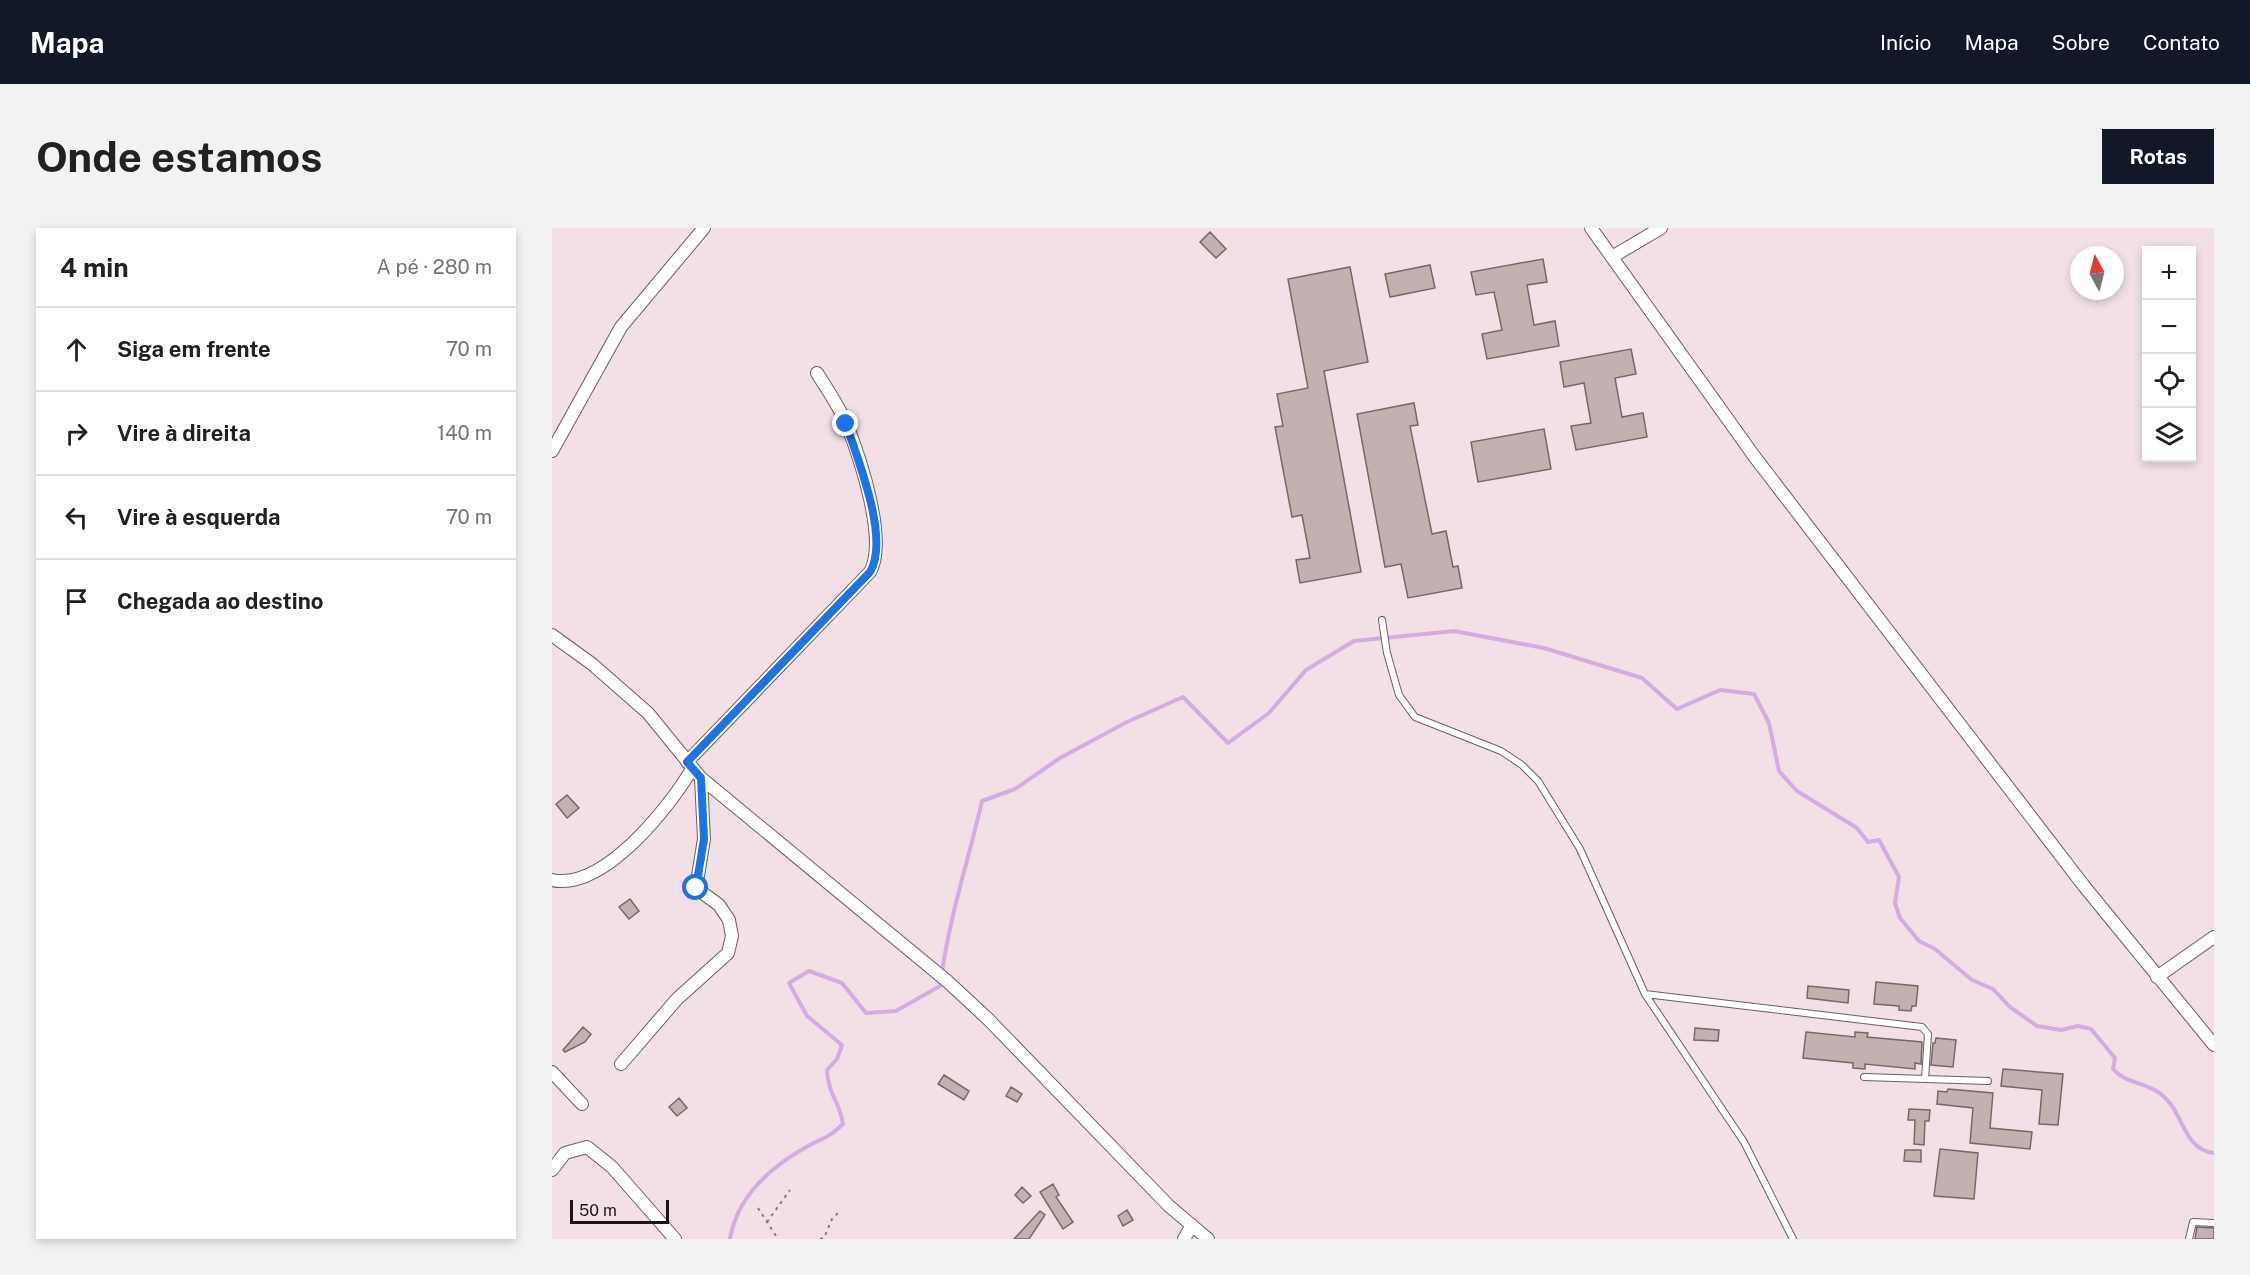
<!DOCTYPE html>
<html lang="pt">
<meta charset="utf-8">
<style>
body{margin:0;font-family:"Public Sans",sans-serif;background:#f2f2f2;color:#202124}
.controls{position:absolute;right:18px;top:18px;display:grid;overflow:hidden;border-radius:0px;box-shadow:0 3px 9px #0003}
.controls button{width:54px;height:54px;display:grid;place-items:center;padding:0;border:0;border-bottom:2px solid #e0e0e0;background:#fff;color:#202124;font:30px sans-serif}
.compass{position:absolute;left:1518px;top:18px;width:54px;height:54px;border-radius:50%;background:#fff;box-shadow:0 3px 9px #0003;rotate:353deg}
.scale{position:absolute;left:18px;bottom:15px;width:99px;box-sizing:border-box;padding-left:6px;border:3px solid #1c1517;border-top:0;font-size:16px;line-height:21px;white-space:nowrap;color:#1c1517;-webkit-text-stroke:4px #f3e0e6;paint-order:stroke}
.stop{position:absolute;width:18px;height:18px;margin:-14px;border:4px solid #1a73e8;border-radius:50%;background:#fff}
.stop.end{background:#1a73e8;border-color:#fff;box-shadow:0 2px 6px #0008}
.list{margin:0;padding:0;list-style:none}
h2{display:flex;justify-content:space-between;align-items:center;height:78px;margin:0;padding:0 24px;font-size:26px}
h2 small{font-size:20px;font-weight:400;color:#757577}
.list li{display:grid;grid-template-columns:39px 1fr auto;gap:18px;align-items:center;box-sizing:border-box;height:84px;padding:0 24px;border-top:2px solid #e0e0e0}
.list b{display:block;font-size:22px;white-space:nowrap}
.list em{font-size:20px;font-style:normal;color:#757577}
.icon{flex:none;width:33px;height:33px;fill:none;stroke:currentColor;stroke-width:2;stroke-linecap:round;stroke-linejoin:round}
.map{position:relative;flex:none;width:1662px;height:1011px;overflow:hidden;border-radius:0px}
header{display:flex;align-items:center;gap:36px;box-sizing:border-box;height:84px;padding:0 30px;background:#111827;color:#fff}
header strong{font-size:28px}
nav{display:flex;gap:33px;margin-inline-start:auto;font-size:21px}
.intro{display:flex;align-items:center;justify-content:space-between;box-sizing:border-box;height:144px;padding:0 36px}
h1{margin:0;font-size:42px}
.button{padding:15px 27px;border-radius:0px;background:#111827;color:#fff;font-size:21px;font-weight:700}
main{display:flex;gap:36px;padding:0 36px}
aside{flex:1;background:#fff;border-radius:0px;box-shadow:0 3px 9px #0003}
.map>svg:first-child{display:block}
</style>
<header>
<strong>Mapa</strong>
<nav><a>Início</a><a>Mapa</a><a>Sobre</a><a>Contato</a></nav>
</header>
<div class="intro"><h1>Onde estamos</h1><a class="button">Rotas</a></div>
<main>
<aside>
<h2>4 min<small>A pé · 280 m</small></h2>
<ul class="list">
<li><svg class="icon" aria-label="ahead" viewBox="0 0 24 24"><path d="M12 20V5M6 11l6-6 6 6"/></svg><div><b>Siga em frente</b></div><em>70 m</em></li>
<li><svg class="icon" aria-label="right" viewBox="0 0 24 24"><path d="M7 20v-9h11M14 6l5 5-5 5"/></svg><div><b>Vire à direita</b></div><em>140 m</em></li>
<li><svg class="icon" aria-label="left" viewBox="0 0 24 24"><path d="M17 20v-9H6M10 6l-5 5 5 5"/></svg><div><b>Vire à esquerda</b></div><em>70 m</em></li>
<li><svg class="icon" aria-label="arrive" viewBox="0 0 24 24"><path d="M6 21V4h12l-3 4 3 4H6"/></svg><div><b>Chegada ao destino</b></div></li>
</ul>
</aside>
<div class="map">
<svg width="1662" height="1011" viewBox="0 0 1662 1011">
<rect width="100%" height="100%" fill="#f3e0e6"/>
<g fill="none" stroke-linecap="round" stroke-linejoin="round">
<path stroke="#d4ace2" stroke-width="4" d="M390 745C398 687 417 630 430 573L463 561 508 530 575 494 631 469 676 515 717 485 754 442 802 413 902 403 992 420 1090 450 1125 481 1168 462 1202 466 1217 495 1227 543 1245 563 1305 600 1316 614 1327 612 1347 649 1343 675 1348 690 1367 713 1383 721 1420 752 1441 761 1458 779 1485 798 1509 802 1526 798 1539 801 1563 830 1561 841C1578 860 1601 851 1620 878 1633 897 1636 922 1662 925
M178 1011C185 968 220 938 256 918 273 909 275 911 291 896 288 874 276 867 275 842L285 831 290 817 255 788 237 755 257 743 290 755 314 785 344 783 388 758 389 753"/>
</g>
<path fill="#c3b1b1" stroke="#786767" stroke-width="1.5" d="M658 4 674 21 664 30 648 14Z
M991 31 995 54 975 57 982 97 1003 93 1007 118 935 131 930 106 950 102 942 64 924 67 919 44Z
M878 37 883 60 838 69 833 46Z
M798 39 816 134 772 143 809 344 748 355 744 332 758 330 750 287 740 289 723 199 731 198 725 166 756 160 736 51Z
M1079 121 1084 146 1063 150 1070 189 1091 185 1095 209 1024 222 1019 198 1039 195 1032 155 1012 159 1008 134Z
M862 175 866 197 858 198 880 306 894 303 901 339 906 338 910 360 856 370 849 336 833 339 805 186Z
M992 201 999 241 926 254 919 214Z
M15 567 27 580 15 590 4 576Z
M78 671 87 683 77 691 67 679Z
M1324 754 1366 758 1364 778H1360L1359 783 1347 782V778L1322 776Z
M1256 758 1297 762 1296 775 1255 770Z
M31 799 39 806 33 814 13 824 11 822Z
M1143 800 1167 802 1166 813 1142 812Z
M1254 804 1303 809V804L1316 805 1315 809 1370 814 1369 836 1363 835V841L1313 836V841L1301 840V835L1251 830Z
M1384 810 1404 812 1401 839 1379 837 1381 815H1383Z
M1451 841 1511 846 1506 897 1487 896 1490 862 1449 858Z
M392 847 417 863 412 872 386 856Z
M459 859 470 866 465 874 454 868Z
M1396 861 1441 865 1438 900 1480 904 1478 921 1418 915 1421 880 1385 876 1386 863 1395 864Z
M127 870 135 880 125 888 117 879Z
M1357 881 1378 882 1377 893H1373L1372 917 1362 916 1363 892H1356Z
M1388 921 1426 925 1422 971 1382 968Z
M1353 922H1369V934L1352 933Z
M501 956 507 967 504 969 521 994 511 1001 488 964Z
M470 959 479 968 471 975 463 967Z
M575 982 581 992 571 998 566 988Z
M488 983 493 987 477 1011H462Z
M1645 999 1662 1000V1011H1643Z"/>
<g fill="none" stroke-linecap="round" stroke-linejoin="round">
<g stroke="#6d5e63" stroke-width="8">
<path id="service" d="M830 392 835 425 847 467 863 489 949 523 970 537 986 553 1028 621 1093 766 1192 914 1241 1011
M1093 766 1370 799 1376 806 1373 851
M1312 849 1436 853
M1637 1011 1641 994 1662 995"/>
</g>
<g stroke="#6d5e63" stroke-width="14">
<path id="minor" d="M1039 0 1202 228 1532 658 1662 817
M1060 29 1109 0
M0 223 69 99 152 0
M0 407 40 436 96 485 149 550 395 753 437 792 617 978 656 1011
M135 534 318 344C336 313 308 230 295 197 287 178 275 161 265 145
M0 652C51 663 116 581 140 541
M1605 749 1662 709
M69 836 125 771 176 725 180 708 177 692 167 677 144 660 152 611 149 550
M0 844 30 876
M0 942 13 925 35 919 60 939 123 1011
M632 1011 640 997"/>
</g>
<path stroke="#85787c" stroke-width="2" stroke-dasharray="3 4.5" stroke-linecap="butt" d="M206 980 226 1011
M215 994 238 962
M268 1011 272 1010 280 991 289 982"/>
<use href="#service" stroke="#fff" stroke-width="6"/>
<use href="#minor" stroke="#fff" stroke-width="12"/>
</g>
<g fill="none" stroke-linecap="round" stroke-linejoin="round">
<path stroke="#1a73e8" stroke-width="8" d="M144 660 152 611 149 550 135 534 318 344C338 311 306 232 294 196"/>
</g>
</svg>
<div class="controls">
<button>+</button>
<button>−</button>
<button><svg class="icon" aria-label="locate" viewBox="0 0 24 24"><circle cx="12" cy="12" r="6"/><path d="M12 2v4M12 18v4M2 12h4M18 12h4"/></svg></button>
<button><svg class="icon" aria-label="layers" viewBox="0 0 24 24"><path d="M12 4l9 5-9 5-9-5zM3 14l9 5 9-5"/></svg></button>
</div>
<svg class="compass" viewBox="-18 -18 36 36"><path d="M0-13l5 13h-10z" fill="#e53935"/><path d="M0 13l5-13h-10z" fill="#757577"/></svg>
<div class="scale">50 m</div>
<div class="stop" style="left:144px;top:660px"></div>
<div class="stop end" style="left:294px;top:196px"></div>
</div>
</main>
